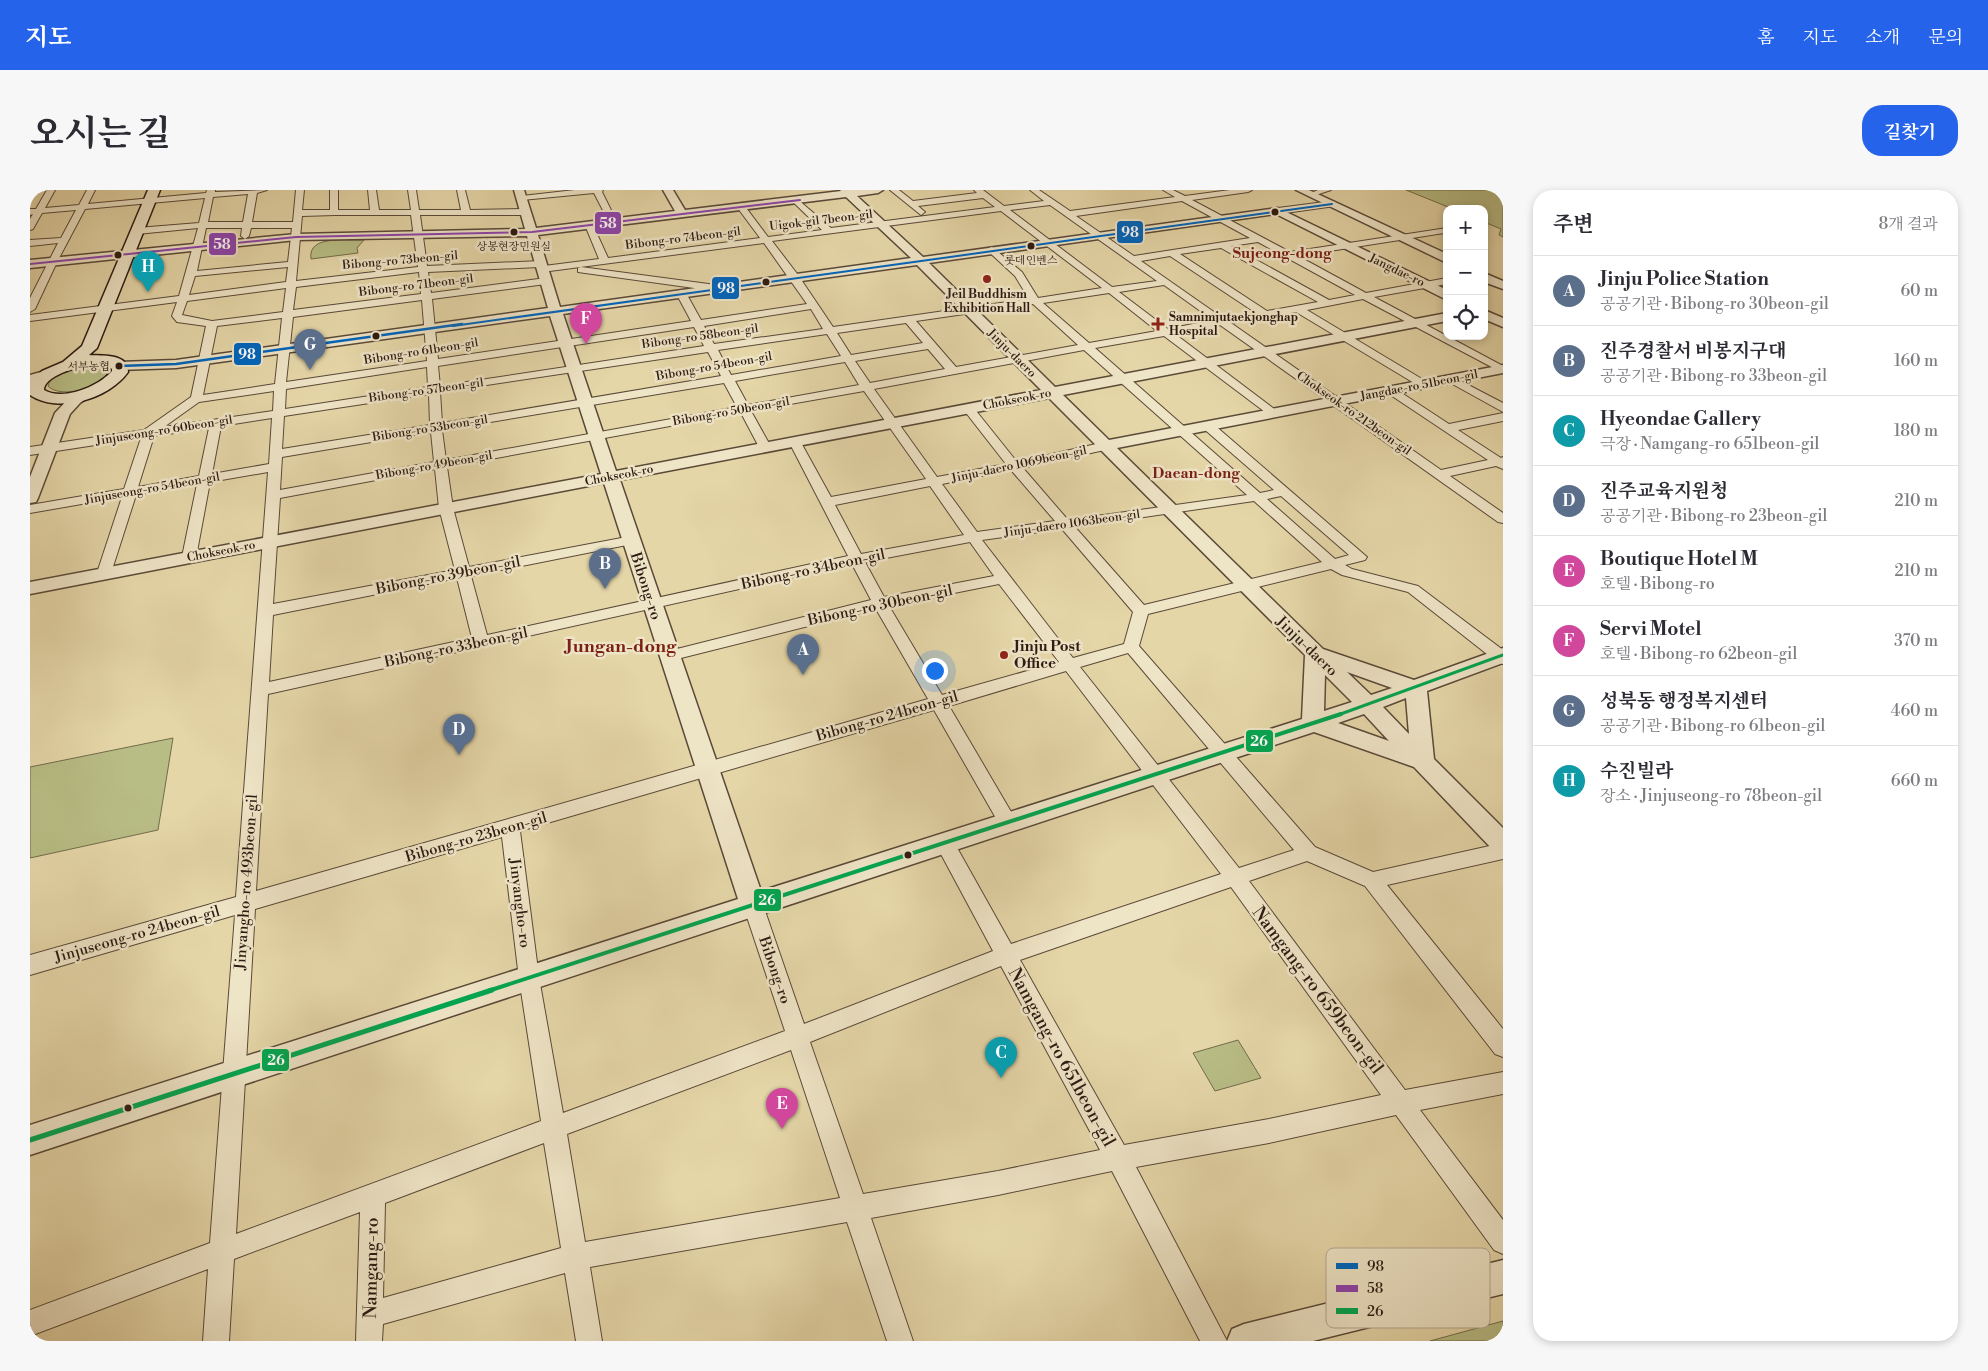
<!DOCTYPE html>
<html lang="ko">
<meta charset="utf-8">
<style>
body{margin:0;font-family:"Libre Bodoni","Noto Serif KR",serif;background:#f7f7f7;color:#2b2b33}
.controls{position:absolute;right:15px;top:15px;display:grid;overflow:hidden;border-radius:10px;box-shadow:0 2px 8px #0003}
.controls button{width:45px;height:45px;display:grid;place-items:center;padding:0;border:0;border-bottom:1px solid #e1e1e2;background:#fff;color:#2b2b33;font:25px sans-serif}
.you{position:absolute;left:904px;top:480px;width:18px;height:18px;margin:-12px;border:4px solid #fff;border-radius:50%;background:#1a73e8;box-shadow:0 0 0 8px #1a73e833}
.badge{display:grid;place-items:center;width:32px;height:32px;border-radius:50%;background:#2563eb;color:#fff;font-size:16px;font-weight:700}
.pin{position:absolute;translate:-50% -41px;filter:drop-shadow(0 1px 2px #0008)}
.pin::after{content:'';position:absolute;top:26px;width:18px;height:15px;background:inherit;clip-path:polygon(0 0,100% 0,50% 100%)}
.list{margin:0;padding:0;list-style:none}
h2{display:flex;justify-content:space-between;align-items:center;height:65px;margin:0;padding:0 20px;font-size:21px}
h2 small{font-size:16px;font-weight:400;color:#7c7c81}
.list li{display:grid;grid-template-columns:32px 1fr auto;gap:15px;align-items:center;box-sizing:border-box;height:70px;padding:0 20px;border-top:1px solid #e1e1e2}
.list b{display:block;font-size:19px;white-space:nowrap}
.list p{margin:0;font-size:16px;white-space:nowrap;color:#7c7c81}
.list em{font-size:16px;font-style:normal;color:#7c7c81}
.icon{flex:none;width:28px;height:28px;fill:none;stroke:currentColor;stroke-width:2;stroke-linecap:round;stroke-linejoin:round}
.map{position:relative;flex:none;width:1473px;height:1151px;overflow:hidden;border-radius:20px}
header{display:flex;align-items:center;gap:30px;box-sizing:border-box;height:70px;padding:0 25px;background:#2563eb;color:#fff}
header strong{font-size:24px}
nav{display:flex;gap:28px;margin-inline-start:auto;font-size:18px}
.intro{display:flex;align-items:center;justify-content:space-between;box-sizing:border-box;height:120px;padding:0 30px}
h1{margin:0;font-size:35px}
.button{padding:12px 22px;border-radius:20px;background:#2563eb;color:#fff;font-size:18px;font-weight:700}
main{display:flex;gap:30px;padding:0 30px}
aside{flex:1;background:#fff;border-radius:20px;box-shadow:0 2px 8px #0003}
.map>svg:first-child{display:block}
</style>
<header>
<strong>지도</strong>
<nav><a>홈</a><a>지도</a><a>소개</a><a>문의</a></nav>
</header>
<div class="intro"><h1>오시는 길</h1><a class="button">길찾기</a></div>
<main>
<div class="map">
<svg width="1473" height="1151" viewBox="0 0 1473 1151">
<rect width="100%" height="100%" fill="#e5d6a8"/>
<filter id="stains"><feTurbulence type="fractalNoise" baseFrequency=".004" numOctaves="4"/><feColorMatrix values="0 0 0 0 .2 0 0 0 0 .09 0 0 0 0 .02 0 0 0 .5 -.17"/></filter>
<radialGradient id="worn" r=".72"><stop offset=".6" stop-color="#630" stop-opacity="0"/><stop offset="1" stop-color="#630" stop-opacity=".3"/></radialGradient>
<path fill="#b8bd85" stroke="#726c4c" d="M1376 0H1473V47L1469 45 1471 39 1454 32V19H1423Z
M334 50 327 58 328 63 281 69C277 44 319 51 334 50Z
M62 176 69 177 77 182C76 199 29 209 18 196 21 180 48 177 62 176Z
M143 548 128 640 0 668V577Z
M1208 850 1231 888 1185 901 1163 863Z
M1473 1131V1151H1400Z"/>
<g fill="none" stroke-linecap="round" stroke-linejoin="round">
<g stroke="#5a4938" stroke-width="2">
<path id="minor" d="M17 0H25L15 18 49 15 57 0H65L58 14 176 3 177 0H185V2L237 0 227 3 222 32H263L266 0H274L272 20H300V0H308V20H340L338 0H346L349 20H381L378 0H386L389 20H431L427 0H435L440 20 496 19 500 22 496 25H390L397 76 511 71 514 72V76L569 69 555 35 559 32 563 35 578 68 730 48 707 17 711 14 714 15 738 47 792 40 763 12 762 10 766 8 801 38 965 17 953 8 888 16 895 22 891 25 860 0H869L883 11 947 3 944 0H953L974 16 1014 11 1000 0H1009L1040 21 1145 7 1133 0H1143L1155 6 1200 0H1222L1218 2 1162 10 1260 62 1417 38V42L1414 43 1268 66 1336 103 1417 88V94L1344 107 1473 176V183L1333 109 1277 120 1397 192 1399 194 1397 196H1389L1266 122 1201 133 1411 280 1458 270 1356 202 1354 200 1356 198H1364L1419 234 1473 223V231L1428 240 1471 268 1473 267V279L1466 276 1420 286 1473 323V333L1468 332 1190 135 1145 144 1247 221 1249 223 1247 225H1239L1134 146 1065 158 1230 303 1244 300 1174 239 1172 236 1174 233H1182L1337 367 1335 370 1315 375 1322 379 1388 396 1473 460V474L1467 472 1378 402 1312 385 1301 379 1118 424 1109 456 1285 657 1343 682 1473 653V669L1357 695 1473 839V867L1465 864 1335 696 1277 671 1219 691 1375 900 1473 882V904L1390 920 1473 1030V1064L1464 1060 1366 925 1239 953 1106 977 1197 1151H1170L1082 981 968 1005 841 1028 883 1151H857L817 1032 560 1077 572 1151H546L535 1083 353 1134 352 1151H326L330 1022 204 1069 199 1151H173L178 1079 0 1146V1120L180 1053 205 725 0 785V765L206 707 238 282 180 292 166 367 164 370H154L152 367 167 294 106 305 81 383 79 386H69L67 383 92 307 0 323V315L94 299 111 248 0 265V257L114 240 161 207 176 136 147 132 142 126 147 112 0 131V125L149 106 168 38 107 44 103 41 107 38 169 33 175 8 55 19 27 72 5 119 0 122V108L28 53 0 56V50L31 48 46 20 12 23 3 39 0 40V29L3 24 0 25V19H6ZM218 4 213 32H178L183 7ZM1152 11 1220 48 1104 66 1046 26ZM1020 15 1127 91 1082 97 980 20ZM971 21 1072 98 1008 108 992 82 962 57 959 58V62L985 86 999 109 803 137 768 85 742 51ZM305 25H381L388 77 266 91 272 26ZM176 38H212L211 46 215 49 219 46 221 38H262L258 72 167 81ZM1228 52 1325 105 1299 110 1201 56ZM734 53 777 114 671 130 656 103 651 100 646 103 661 131 408 169 402 109 516 94 521 91 516 88 401 103 398 82 509 77 507 79 512 82ZM1191 58 1288 112 1237 121 1150 64ZM1140 66 1226 123 1194 129 1111 71ZM258 77 256 92 159 105 165 86ZM389 82 391 104 263 120 266 97ZM1134 95 1183 130 1138 139 1089 102ZM256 98 253 122 182 131 152 125 157 111ZM1079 103 1127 141 1059 153 1013 113ZM392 110 397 171 256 192 263 127ZM1003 114 1048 155 926 177 886 131ZM781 119 793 139 684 154 674 136ZM252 128 245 194 173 205 187 136ZM876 133 893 153 821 165 807 143ZM664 137 674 156 410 196 408 176ZM797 144 811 166 701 185 688 160ZM898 159 915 179 840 193 825 171ZM1054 160 1217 305 1038 330 993 278 1079 259 1081 256 1079 253 1075 252 987 272 943 217 939 215 933 219 976 274 907 287 844 199ZM678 162 691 186 412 233 410 202ZM815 172 829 195 718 215 705 191ZM397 177 398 197 255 219 256 199ZM694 193 707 217 416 270 412 240ZM244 201 243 221 134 237 169 212ZM834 201 896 289 801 307 769 249H761L759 252 818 366 457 445 441 386 602 354 607 353 609 350 607 347 602 346 439 377 423 318 417 277 711 223 729 257 735 261 741 257 721 221ZM399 204 400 235 252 259 254 226ZM242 228 239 274 182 284 191 236ZM179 238 169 286 108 297 124 246ZM401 242 404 272 250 300 252 267ZM405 279 409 318 425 380 243 414 250 308ZM981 280 1025 331 947 342 912 294ZM900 296 934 345 831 364 805 315ZM1251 306 1319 365 1305 369 1237 309ZM1224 311 1292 372 1114 415 1045 337ZM1032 339 1103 422 1094 454 1043 468 952 350ZM940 352 964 386 854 407 835 372ZM822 374 841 410 639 461 633 462 631 466 633 470 639 471 846 419 898 509 226 701 238 504ZM427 388 442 448 239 492 243 425ZM969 394 1029 472 912 505 859 416ZM1098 463 1264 660 1209 678 1050 477ZM1036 481 1191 684 981 754 921 647 914 645 907 647 905 653 963 761 774 834 733 715 730 709 723 706 716 709 713 715 755 841 533 923 509 788 490 641 904 520 971 637 978 640 985 637 987 632 919 516ZM472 647 489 788 511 931 206 1044 225 719ZM1201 697 1351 905 1239 929 1094 955 990 770ZM971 776 1070 960 968 981 833 1004 780 852ZM761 860 810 1008 555 1052 537 944ZM514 953 531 1058 353 1108 355 1013Z
M545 0H573L572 2 587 32 586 34H580L564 3 492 10 488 8 492 6Z
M1288 0H1301L1283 6 1279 4Z
M1302 11 1305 12V16L1248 24 1244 21 1248 18Z
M551 77 686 95 691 98 686 101 548 82V78Z
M1421 186 1473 213V222L1417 191 1415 189Z"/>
</g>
<g stroke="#5a4938" stroke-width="3">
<path id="tertiary" d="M484 0H494L506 38 645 21 633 0H643L655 20 811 1 810 0H853L848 3 827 6 893 67 1248 18 1417 100V109L1413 108 1246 24 899 73 1025 197 1417 123V131L1033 205 1079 250 1473 175V183L1087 258 1293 459 1384 490 1473 458V473L1397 501 1404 569 1473 638V664L1464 661 1384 577 1284 542 0 965V935L708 709 574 293 0 404V392L571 284 520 126 146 178 89 180 84 179 82 176 84 173 89 172 146 170 518 118 497 46 266 50 0 78V70L266 44 495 39ZM816 7 881 68 530 117 508 45ZM887 75 1011 200 586 281 533 124ZM1019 208 1275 465 1272 529 731 701 590 290ZM1317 482 1362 498 1341 505ZM1295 485 1322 512 1294 521ZM1376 508 1379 544 1353 517ZM1334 524 1359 551 1308 533Z
M1266 0H1279L1417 64V73Z
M1454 83 1473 91V99L1454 92Z
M1454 120 1473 128V137L1454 129Z
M11 182 16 183 18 186 16 189 0 193V185Z
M57 199 62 200 64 203 50 213 40 224 8 308 6 312 0 313V287L25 223 40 207Z
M1473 1070V1104L1283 1151H1197L1202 1139 1214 1134Z"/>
</g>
<g stroke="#2c1a13" stroke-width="3">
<path id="secondary" d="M118 0H130L67 158 59 165C72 166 98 163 98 182 79 209 28 224 0 205V193L12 181 33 172 52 156ZM58 175 78 176 82 179V181C68 197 33 211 14 200 14 186 47 177 58 175Z"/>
</g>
<use href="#minor" fill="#eee4c6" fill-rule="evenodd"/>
<use href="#tertiary" fill="#eee4c6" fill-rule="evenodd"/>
<use href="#secondary" fill="#eee4c6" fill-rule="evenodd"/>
<g stroke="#eee4c6" stroke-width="4">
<path id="bus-1-far1" d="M423 136 1302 14"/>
</g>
<g stroke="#eee4c6" stroke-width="5">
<path id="bus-1" d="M89 176 146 174 432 134"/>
</g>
<g stroke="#eee4c6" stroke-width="4">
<path id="bus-2" d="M0 74 266 47 502 42 770 10"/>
</g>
<g stroke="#eee4c6" stroke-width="6">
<path id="bus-3-far2" d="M1308 525 1473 465"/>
</g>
<g stroke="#eee4c6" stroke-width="8">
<path id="bus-3-far1" d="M458 801 1311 524"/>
</g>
<g stroke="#eee4c6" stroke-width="9">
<path id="bus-3" d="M0 950 462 800"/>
</g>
<use href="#bus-1-far1" stroke="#0065bd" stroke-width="2"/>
<use href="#bus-1" stroke="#0065bd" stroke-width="2.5"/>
<use href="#bus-2" stroke="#8e44ad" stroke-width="2"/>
<use href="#bus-3-far2" stroke="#00a651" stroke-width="3"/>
<use href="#bus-3-far1" stroke="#00a651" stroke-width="4"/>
<use href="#bus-3" stroke="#00a651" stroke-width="5"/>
</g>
<g fill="#2c1a13" stroke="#eee4c6" stroke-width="2">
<circle cx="1245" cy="22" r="4.5"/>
<circle cx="484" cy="42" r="4.5"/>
<circle cx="1001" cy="56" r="4.5"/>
<circle cx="88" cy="65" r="4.5"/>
<circle cx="736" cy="92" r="4.5"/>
<circle cx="346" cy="146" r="4.5"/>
<circle cx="89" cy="176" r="4.5"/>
<circle cx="878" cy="665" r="4.5"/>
<circle cx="98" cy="918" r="4.5"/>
</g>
<g fill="#8f2418" stroke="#eee4c6" stroke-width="2">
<circle cx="957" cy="89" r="5"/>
<path d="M1125.5 126.5h5v5h5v5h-5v5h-5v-5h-5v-5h5z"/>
<circle cx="974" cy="465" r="5"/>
</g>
<g text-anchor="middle" stroke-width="5" stroke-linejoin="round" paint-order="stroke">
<g font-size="11" fill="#2c1a13" stroke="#eee4c6">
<text x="484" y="60">상봉현장민원실</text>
<text x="1001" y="74">롯데인벤스</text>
<text x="80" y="180" text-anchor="end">서부농협</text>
</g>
<g font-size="12" fill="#2c1a13" stroke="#eee4c6">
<text transform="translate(791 30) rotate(-7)" y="4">Uigok-gil 7beon-gil</text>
<text transform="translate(653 48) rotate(-7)" y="4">Bibong-ro 74beon-gil</text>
<text transform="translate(370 70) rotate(-5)" y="4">Bibong-ro 73beon-gil</text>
<text transform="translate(1367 80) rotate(26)" y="4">Jangdae-ro</text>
<text transform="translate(386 95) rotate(-7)" y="4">Bibong-ro 71beon-gil</text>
<text transform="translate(670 146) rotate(-8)" y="4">Bibong-ro 58beon-gil</text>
<text transform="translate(391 161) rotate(-9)" y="4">Bibong-ro 61beon-gil</text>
<text transform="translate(982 163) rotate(45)" y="4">Jinju-daero</text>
<text transform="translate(684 176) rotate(-10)" y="4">Bibong-ro 54beon-gil</text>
<text transform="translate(1389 195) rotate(-11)" y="4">Jangdae-ro 51beon-gil</text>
<text transform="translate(396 200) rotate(-8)" y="4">Bibong-ro 57beon-gil</text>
<text transform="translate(987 209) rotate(-11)" y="4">Chokseok-ro</text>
<text transform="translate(701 221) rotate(-10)" y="4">Bibong-ro 50beon-gil</text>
<text transform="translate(1324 223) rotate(35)" y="4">Chokseok-ro 212beon-gil</text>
<text transform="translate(400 238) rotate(-9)" y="4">Bibong-ro 53beon-gil</text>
<text transform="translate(134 240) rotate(-9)" y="4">Jinjuseong-ro 60beon-gil</text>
<text transform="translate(989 274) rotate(-12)" y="4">Jinju-daero 1069beon-gil</text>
<text transform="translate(404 275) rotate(-10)" y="4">Bibong-ro 49beon-gil</text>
<text transform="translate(589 285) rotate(-11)" y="4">Chokseok-ro</text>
<text transform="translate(122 298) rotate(-10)" y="4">Jinjuseong-ro 54beon-gil</text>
<text transform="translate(1042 333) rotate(-8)" y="4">Jinju-daero 1063beon-gil</text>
<text transform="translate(191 361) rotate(-11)" y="4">Chokseok-ro</text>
</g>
<g font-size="12" font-weight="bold" fill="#2c1a13" stroke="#eee4c6">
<text x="957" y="108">Jeil Buddhism<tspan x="957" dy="14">Exhibition Hall</tspan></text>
<text x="1139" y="131" text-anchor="start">Samnimjutaekjonghap<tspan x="1139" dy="14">Hospital</tspan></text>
</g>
<g font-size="15" font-weight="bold" fill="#7a1f14" stroke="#eee4c6">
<text x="1252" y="68">Sujeong-dong</text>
<text x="1166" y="288">Daean-dong</text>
</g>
<g font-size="15" fill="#2c1a13" stroke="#eee4c6">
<text transform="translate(783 379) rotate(-12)" y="5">Bibong-ro 34beon-gil</text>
<text transform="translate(418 385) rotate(-11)" y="5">Bibong-ro 39beon-gil</text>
<text transform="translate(616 396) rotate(72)" y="5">Bibong-ro</text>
<text transform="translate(850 415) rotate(-12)" y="5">Bibong-ro 30beon-gil</text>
<text transform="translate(1277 456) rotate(44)" y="5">Jinju-daero</text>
<text transform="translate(426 457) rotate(-12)" y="5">Bibong-ro 33beon-gil</text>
<text transform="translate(857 526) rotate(-16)" y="5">Bibong-ro 24beon-gil</text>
<text transform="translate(446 647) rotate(-16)" y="5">Bibong-ro 23beon-gil</text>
<text transform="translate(216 692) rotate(-86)" y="5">Jinyangho-ro 493beon-gil</text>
<text transform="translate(490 713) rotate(83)" y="5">Jinyangho-ro</text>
<text transform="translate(107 744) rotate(-16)" y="5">Jinjuseong-ro 24beon-gil</text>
<text transform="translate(745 780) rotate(71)" y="5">Bibong-ro</text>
</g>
<g font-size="15" font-weight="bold" fill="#2c1a13" stroke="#eee4c6" text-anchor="start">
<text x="984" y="461">Jinju Post<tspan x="984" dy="17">Office</tspan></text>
</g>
<g font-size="18" font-weight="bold" fill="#7a1f14" stroke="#eee4c6">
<text x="591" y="462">Jungan-dong</text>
</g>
<g font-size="18" fill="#2c1a13" stroke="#eee4c6">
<text transform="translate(1288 800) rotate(53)" y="6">Namgang-ro 659beon-gil</text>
<text transform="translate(1032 867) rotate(61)" y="6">Namgang-ro 651beon-gil</text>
<text transform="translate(341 1078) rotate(-89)" y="6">Namgang-ro</text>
</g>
</g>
<rect x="1296" y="1058" width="164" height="80" rx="8" fill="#eee4c6" stroke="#b4a790" stroke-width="1"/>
<rect x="1306" y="1073" width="22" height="6" fill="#0065bd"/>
<rect x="1306" y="1095" width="22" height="7" fill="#8e44ad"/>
<rect x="1306" y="1118" width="22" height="6" fill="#00a651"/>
<g font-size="14" fill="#2c1a13">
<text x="1337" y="1081">98</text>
<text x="1337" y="1103">58</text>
<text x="1337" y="1126">26</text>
</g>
<g stroke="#eee4c6" stroke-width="2">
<rect x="564" y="21" width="28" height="24" rx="5" fill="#8e44ad"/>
<rect x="1086" y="30" width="28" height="24" rx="5" fill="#0065bd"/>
<rect x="178" y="42" width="29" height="24" rx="5" fill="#8e44ad"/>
<rect x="681" y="86" width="29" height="24" rx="5" fill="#0065bd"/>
<rect x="203" y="152" width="29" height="24" rx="5" fill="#0065bd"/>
<rect x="1215" y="539" width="29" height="24" rx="5" fill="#00a651"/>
<rect x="723" y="698" width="29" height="24" rx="5" fill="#00a651"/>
<rect x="231" y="858" width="29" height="24" rx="5" fill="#00a651"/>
</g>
<g font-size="14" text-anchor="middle" font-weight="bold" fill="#fff">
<text x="578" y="38">58</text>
<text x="1100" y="47">98</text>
<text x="192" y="59">58</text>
<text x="696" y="103">98</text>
<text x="217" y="169">98</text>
<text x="1229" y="556">26</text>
<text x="737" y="715">26</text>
<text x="246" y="875">26</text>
</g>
<rect width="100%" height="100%" filter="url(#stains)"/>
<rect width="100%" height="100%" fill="url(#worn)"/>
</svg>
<div class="controls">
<button>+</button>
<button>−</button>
<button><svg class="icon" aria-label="locate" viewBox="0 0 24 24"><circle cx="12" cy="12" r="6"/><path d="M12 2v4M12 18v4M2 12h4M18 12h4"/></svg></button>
</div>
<div class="you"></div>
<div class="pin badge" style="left:773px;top:485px;background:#5c6f8a">A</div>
<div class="pin badge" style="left:575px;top:399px;background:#5c6f8a">B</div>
<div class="pin badge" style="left:971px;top:888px;background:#0f9aa8">C</div>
<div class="pin badge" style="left:429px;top:565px;background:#5c6f8a">D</div>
<div class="pin badge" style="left:752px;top:939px;background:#d1479c">E</div>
<div class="pin badge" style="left:556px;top:154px;background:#d1479c">F</div>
<div class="pin badge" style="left:280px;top:180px;background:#5c6f8a">G</div>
<div class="pin badge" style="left:118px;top:102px;background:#0f9aa8">H</div>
</div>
<aside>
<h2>주변<small>8개 결과</small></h2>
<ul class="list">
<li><span class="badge" style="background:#5c6f8a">A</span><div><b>Jinju Police Station</b><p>공공기관 · Bibong-ro 30beon-gil</p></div><em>60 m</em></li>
<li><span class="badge" style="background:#5c6f8a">B</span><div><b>진주경찰서 비봉지구대</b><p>공공기관 · Bibong-ro 33beon-gil</p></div><em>160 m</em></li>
<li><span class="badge" style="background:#0f9aa8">C</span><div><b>Hyeondae Gallery</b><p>극장 · Namgang-ro 651beon-gil</p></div><em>180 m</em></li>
<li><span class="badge" style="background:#5c6f8a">D</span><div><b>진주교육지원청</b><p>공공기관 · Bibong-ro 23beon-gil</p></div><em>210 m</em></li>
<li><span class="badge" style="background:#d1479c">E</span><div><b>Boutique Hotel M</b><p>호텔 · Bibong-ro</p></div><em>210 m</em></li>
<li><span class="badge" style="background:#d1479c">F</span><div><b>Servi Motel</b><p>호텔 · Bibong-ro 62beon-gil</p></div><em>370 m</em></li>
<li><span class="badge" style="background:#5c6f8a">G</span><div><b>성북동 행정복지센터</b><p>공공기관 · Bibong-ro 61beon-gil</p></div><em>460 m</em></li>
<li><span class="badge" style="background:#0f9aa8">H</span><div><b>수진빌라</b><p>장소 · Jinjuseong-ro 78beon-gil</p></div><em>660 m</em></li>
</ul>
</aside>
</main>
